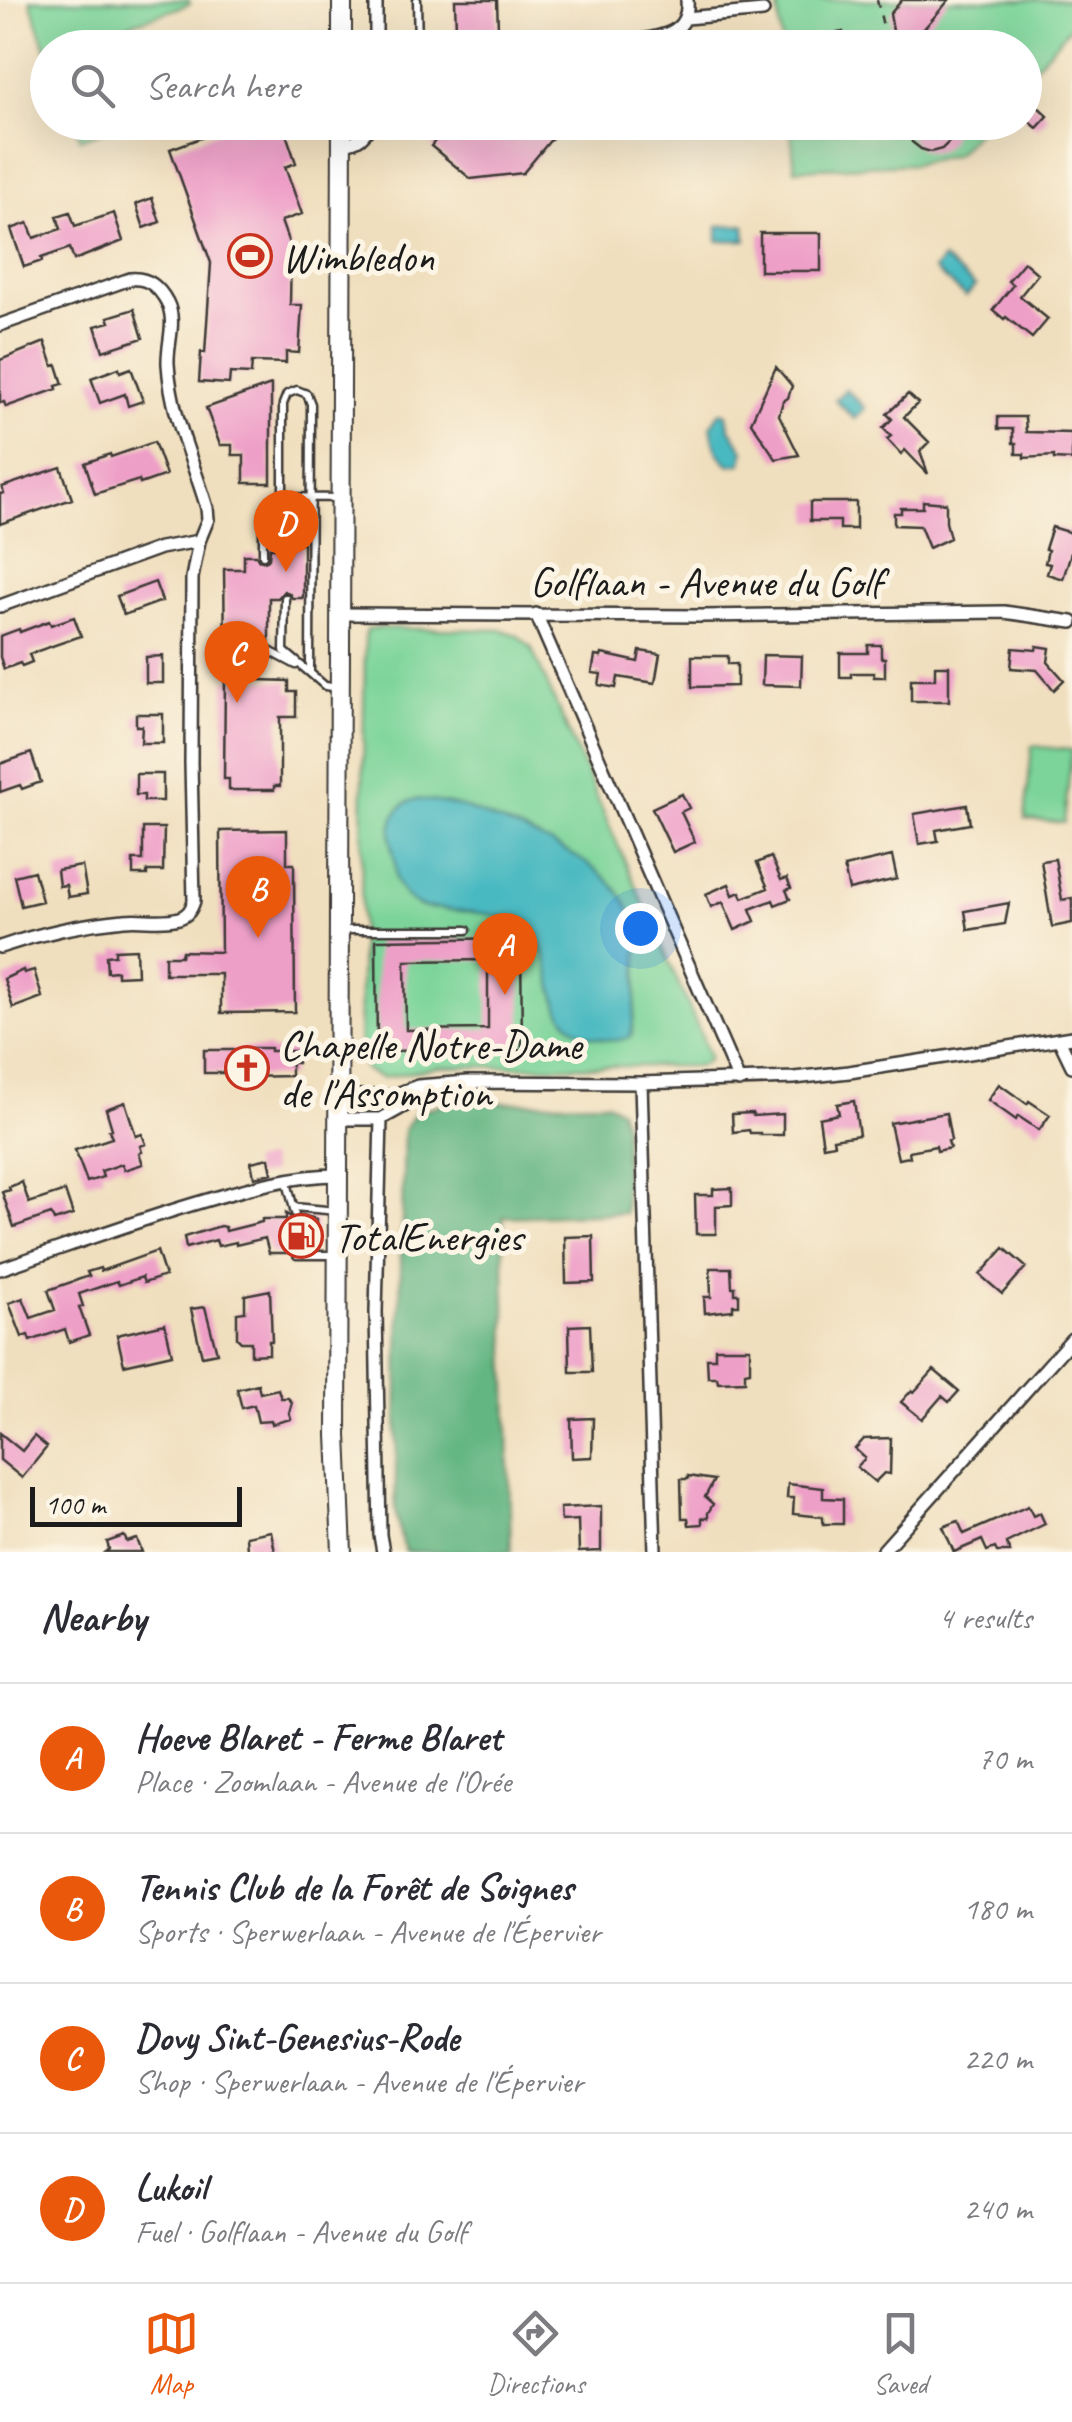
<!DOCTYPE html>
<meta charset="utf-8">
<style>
body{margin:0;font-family:Caveat,sans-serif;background:#f2f2f3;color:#2b2b33}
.scale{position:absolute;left:30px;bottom:25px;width:212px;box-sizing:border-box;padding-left:10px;border:5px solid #1c1c1c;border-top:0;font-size:28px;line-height:35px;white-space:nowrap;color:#1c1c1c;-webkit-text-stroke:8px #fcf5e5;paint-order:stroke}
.you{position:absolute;left:640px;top:928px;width:35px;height:35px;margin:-25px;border:8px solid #fff;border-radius:50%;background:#1a73e8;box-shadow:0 0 0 15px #1a73e833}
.badge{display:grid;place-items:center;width:65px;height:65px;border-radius:50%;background:#ea580c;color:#fff;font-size:32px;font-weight:700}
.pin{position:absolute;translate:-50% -82px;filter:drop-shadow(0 2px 5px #0008)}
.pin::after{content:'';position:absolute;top:52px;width:35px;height:30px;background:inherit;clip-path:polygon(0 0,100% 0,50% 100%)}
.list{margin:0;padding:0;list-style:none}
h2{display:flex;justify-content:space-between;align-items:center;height:130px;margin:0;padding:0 40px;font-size:42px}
h2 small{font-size:32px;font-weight:400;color:#7c7c81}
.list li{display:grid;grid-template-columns:65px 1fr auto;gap:30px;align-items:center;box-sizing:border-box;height:150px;padding:0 40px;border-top:2px solid #e1e1e2}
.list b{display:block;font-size:38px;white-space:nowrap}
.list p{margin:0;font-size:32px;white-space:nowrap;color:#7c7c81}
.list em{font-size:32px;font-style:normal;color:#7c7c81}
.icon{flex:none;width:55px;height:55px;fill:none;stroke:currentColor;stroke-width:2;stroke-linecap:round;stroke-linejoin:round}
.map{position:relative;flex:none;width:1072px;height:1552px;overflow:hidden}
.search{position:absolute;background:#fff;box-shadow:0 10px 40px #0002;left:30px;right:30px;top:30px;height:110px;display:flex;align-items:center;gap:25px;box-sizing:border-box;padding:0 35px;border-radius:55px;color:#7c7c81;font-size:38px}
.sheet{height:730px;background:#fff}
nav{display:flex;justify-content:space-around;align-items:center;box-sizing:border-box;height:140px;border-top:2px solid #e1e1e2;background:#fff;font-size:28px;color:#7c7c81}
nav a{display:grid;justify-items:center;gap:5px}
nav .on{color:#ea580c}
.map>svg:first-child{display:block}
</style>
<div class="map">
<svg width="1072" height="1552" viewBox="0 0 1072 1552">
<rect width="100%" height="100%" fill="#fcf5e5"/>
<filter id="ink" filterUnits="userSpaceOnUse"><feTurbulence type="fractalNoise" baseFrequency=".01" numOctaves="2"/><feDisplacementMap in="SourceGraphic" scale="20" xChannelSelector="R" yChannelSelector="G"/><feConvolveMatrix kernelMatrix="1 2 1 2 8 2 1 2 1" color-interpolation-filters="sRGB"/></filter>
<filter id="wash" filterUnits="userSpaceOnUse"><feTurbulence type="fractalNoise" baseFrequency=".0048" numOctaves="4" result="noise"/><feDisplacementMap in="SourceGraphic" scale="40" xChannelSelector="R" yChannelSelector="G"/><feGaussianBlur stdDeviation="2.25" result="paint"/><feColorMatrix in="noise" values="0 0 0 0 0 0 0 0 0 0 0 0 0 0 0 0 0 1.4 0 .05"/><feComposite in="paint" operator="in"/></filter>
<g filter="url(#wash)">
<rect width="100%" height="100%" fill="#f0dfbe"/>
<path fill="#7bd49a" stroke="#4c785b" stroke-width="2.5" d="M30 0H189L190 4 61 47 48 48 47 52Z
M783 0H1072V25L1025 77 1024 48 782 47 778 6Z
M75 123H115L116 126 80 139Z
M790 123H984L956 154 914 164 795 169Z
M372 628 503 630 517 635 531 647 702 1037 709 1058 704 1064 696 1066 438 1067 382 1078 366 1071 359 1057 365 638 367 630Z
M1032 746 1072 750 1064 823 1025 819Z"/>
<path fill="#64b682" stroke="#40694f" stroke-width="2.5" d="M607 1102 619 1109 624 1124 625 1213 503 1217 511 1552H406L402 1544 395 1510 404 1130 415 1113 444 1103Z"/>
<path fill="#4ab9c1" stroke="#336a6e" stroke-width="2.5" d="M745 225 746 240 718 241V226Z
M943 259 975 286 966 297 934 270Z
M846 389 865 408 855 419 835 400Z
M723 412 727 414 729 427 744 450 742 463 730 465C716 455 713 441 711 425L719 413Z
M416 799C431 801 447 803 462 807 477 811 491 819 506 824 550 842 619 869 633 919 642 951 636 1003 631 1036 618 1043 608 1040 594 1037 536 1022 565 955 524 927 501 911 470 913 443 909 436 908 427 909 420 906 409 902 398 889 396 878 395 873 396 868 395 863 394 852 390 843 391 833 392 815 399 804 416 799Z"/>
<g id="blocks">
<path fill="#ee9fc8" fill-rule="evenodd" d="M455 0H497L498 29 456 30Z
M902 0H949L907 48H896L890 14Z
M843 32 846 48H791L790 42Z
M264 33 288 34V48H264Z
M1034 103 1048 116 1037 128 1024 117V113Z
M245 122H282L296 163 285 167 302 214 281 221 291 249 290 305H302L299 353 286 352V363L252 362 251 374 230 373 229 384 199 382 201 352 205 353 211 263 170 149Z
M450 122H547L558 131 523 173 471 179 431 146Z
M911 122H955L950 141 942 149 931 152 921 149 912 142 909 130Z
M152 198 160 222 144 228 136 204Z
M70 212 75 226 114 213 123 241 74 260 70 248 41 258 42 261 24 267 11 229 28 223 34 238 61 229 57 216Z
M760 233H821V271H760Z
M1024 262 1038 274 1020 296 1048 319 1032 338 1006 317 1004 319 993 310 1013 285 1008 281Z
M134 309 143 338 103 351 95 326 110 322 108 317Z
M45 342 53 366 57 365 63 384 56 386 57 389 6 407 4 402 0 403V360Z
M776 367 792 386 788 398 783 401 779 415 799 455 776 459 751 422Z
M119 368 120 372 131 368 143 401 128 406 125 394 100 403 91 378Z
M271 385V483H244V455H232V445H220L206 408Z
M908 394 918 403 904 417 929 442 920 451 928 474 905 450 901 454 887 439 891 436 883 428 892 419 887 414Z
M998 417H1025L1026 432 1072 433V460L1054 459V456L1024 458V454H1016V443H1013V429H998Z
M154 442 166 475 140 484 139 480 95 494 85 463 110 454 111 457Z
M61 467 72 499 0 524V494L4 493 2 487Z
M923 501 946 503V522L950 538 929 548 920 526 894 525V513H901V508H923Z
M810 502H856V529H840V521H810Z
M1052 527 1072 533V549L1063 579 1047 574 1050 564 1045 563 1048 550 1045 549Z
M281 538H290L295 545 303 542V598H292L289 593 284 591 278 598H269V643L261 640 255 647H237V653H225L224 569H244V555H256L259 560 266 561 269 558 270 548H281Z
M155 582 162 601 124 615 117 596Z
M74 617 81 636 29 654 32 662 22 666 20 663 4 669 0 657V636L19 629 20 632 49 621 51 625Z
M868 645H881V658H885V677H874V673H851V677H840V653H868Z
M1037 646 1050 648 1048 662 1064 680 1054 690 1037 670 1011 668 1013 648 1036 650Z
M640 651 660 654 655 683 618 677 616 688 599 685 601 674 592 673 595 656 601 657 602 654 638 662Z
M763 655 802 656 801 686 762 685Z
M163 656V683H146V657Z
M692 656H728V664H737V686L692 687Z
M935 666H949V701H911V679H935Z
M225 679 289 681V692H296V717H280V786H274V790H229V779H224Z
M136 714H163V743H141L142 726H136Z
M31 753 41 782 22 789 20 785 0 792V764Z
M136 774H163V801H144V795H136Z
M682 794 689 808 681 812 695 842 673 852 652 808Z
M967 805 970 824 936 830 938 841 919 844 914 814Z
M143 828H164L163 871H147V875H133V860H143Z
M287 830V864H294L295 1012 221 1013V974H165V956H181L182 951 221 952 220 831Z
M892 856 897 879 849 890 844 867Z
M771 857 781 880 787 878 791 888 786 890 790 899 775 905 773 900 750 909 755 921 735 930 723 902 711 907 706 894 729 884 733 895 740 892 743 898 768 888 757 863Z
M1055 859 1062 900 1072 898V923L1052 927 1041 861Z
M82 866 87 894 68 897 66 885 59 886 57 870Z
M34 871 42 901 21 906 14 876Z
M1009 903 1005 924 968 930 965 911Z
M521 938 522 1050 377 1051 376 940ZM488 960V1029L406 1030 405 961Z
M136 949 137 975 117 976V971L107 972 106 956 115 955V950Z
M23 970 24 973 34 970 42 997 13 1008 4 979Z
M243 1048H270V1051H297V1063H291V1076L241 1077V1073H204V1050H243Z
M999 1084 1027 1104 1029 1101 1050 1115 1039 1130 1018 1116 1016 1120 988 1100Z
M854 1101 859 1135 833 1139 834 1144 823 1146 819 1118 839 1114 837 1104Z
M125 1102 136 1136 142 1134 146 1144 140 1146 142 1152 139 1153 143 1164 124 1170 122 1164 101 1171 103 1177 87 1182 75 1150 112 1138 109 1130 112 1129 106 1109Z
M752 1113 753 1116 783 1114V1135H760V1133H750L749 1130 733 1132 732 1114Z
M946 1113 951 1140 948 1141 950 1148 937 1151 936 1146 909 1151 910 1157 898 1159 890 1123Z
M269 1158 272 1173 254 1177 251 1162Z
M22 1182 29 1203 65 1191 73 1215 54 1221 51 1214 14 1227 2 1192 10 1190 9 1187Z
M732 1188V1205L716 1206V1234H696L695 1195H713V1189Z
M286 1213 294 1220 299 1218 302 1215 316 1219V1248L296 1246 290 1253H269L265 1238 236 1245V1242L218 1246 216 1240 186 1248 184 1237 220 1226 225 1227 226 1231 262 1222V1219H286Z
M593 1236 594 1282 566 1283 565 1237Z
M1004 1248 1026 1267 1002 1294 980 1275Z
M157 1251 165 1276 144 1283 142 1277 119 1285 117 1281 79 1294 83 1306 79 1307 89 1335 69 1342 65 1329 30 1341 28 1335 22 1337 9 1303 23 1298 31 1318 55 1310 48 1290 89 1276 87 1272 100 1268 101 1271Z
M710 1268H731L732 1287H735V1294H739V1305H733V1310L705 1313 704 1297H711Z
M270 1290 272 1341H269V1354L251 1355V1342H241L237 1338V1313L245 1312V1295Z
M205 1307 217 1353 202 1356 191 1309Z
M165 1324 172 1354 124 1365 117 1335Z
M590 1325 592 1372H570L569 1326Z
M715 1348H750V1371L745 1372V1381L718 1382 717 1377H708L707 1358H715Z
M934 1370 959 1391 949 1402 942 1396 922 1419 901 1402 912 1390 914 1392Z
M258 1384 260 1393 278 1389 281 1398H288L292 1402 289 1413 291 1419 272 1424 271 1421 258 1422 254 1405 242 1408 237 1389Z
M593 1418 592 1457 572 1458 571 1419Z
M0 1433 22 1451 34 1436 47 1447 22 1478 0 1460Z
M891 1438 890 1474 884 1473 875 1482 857 1467 865 1458 855 1449 864 1439Z
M688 1476 714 1480 705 1497 713 1504 708 1513V1518H702V1524L689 1525 688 1518H682L681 1479H688Z
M788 1484 823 1488V1498L843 1499V1524H823V1517L793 1514 794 1498H787Z
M601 1506V1551L579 1552 578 1520 561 1521 560 1508Z
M1028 1506 1033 1516 1040 1513 1045 1524 1006 1543 1010 1552H997L995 1548 987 1551 982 1540 954 1552 943 1527 958 1521 964 1534Z
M271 1531 275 1552 247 1550 246 1536Z
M124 1536 127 1542 137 1539 142 1552H105L109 1549 107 1542Z"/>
</g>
</g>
<g filter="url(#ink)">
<use href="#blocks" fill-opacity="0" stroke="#3c3934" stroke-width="2.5"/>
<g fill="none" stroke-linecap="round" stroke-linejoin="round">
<g stroke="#3c3934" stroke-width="11">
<path id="service" d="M417 0 418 48
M283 497V404L287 394 297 390 307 394 311 404 310 673 325 686 340 688
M297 538 309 529
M263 555V531L283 497 340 498
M285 598 284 651 310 673
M262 647 296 665
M343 930H467
M287 1182 295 1213
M294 1207 337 1211
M297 1253V1255H334"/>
</g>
<g stroke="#3c3934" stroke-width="16">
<path id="minor" d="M376 0V48
M686 18 763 11
M563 48C587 45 659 43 676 29 686 22 688 12 687 0
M342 144C359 142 364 137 372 122
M0 325 130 279C148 277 159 287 167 302 177 322 167 343 168 364 171 415 193 460 207 508L208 519 199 541 192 578 191 763 194 901C191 910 188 915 179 918 163 923 141 918 124 920 81 924 41 933 0 947
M0 606 160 548 199 541
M341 614 702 616 1004 612 1072 622
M536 614 739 1081
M1059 1039 1072 1066
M641 1083 655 1552
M340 1096H392L418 1086 467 1082 641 1083 794 1078 849 1072 1072 1037
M339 1119H381L426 1094 436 1086
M381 1119 376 1312 380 1535 383 1552
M0 1269C68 1246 135 1221 204 1201 248 1188 293 1175 339 1175
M882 1552 1072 1339"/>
</g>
<g stroke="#3c3934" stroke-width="22">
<path id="primary" d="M342 48V0
M342 1552 337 1435 342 122"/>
</g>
<path stroke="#3c3934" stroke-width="2.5" stroke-dasharray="8 8" stroke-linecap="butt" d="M877 0 888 48
M472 48V30"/>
<use href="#service" stroke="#fff" stroke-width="6"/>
<use href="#minor" stroke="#fff" stroke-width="11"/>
<use href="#primary" stroke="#fff" stroke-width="18"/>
</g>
</g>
<defs>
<g id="stadium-ring" transform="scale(2.25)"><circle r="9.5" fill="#fcf5e5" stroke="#c8321e" stroke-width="1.5"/><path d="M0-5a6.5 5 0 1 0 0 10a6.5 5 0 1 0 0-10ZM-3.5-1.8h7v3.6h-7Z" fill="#c8321e"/></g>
<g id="church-ring" transform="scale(2.25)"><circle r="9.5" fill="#fcf5e5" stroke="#c8321e" stroke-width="1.5"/><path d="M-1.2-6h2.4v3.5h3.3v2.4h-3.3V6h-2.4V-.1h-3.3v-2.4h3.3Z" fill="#c8321e"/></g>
<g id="fuel-ring" transform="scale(2.25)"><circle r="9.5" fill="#fcf5e5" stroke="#c8321e" stroke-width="1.5"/><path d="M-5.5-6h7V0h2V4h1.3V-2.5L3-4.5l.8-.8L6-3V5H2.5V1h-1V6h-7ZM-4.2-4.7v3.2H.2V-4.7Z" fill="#c8321e"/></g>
</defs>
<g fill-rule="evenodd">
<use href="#stadium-ring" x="250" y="256"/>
<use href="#church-ring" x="247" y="1068"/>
<use href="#fuel-ring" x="301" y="1236"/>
</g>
<g text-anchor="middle" stroke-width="10" stroke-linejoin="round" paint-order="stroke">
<g font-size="42" fill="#1c1c1c" stroke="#fcf5e5" text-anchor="start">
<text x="282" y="271">Wimbledon</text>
<text x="280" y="1059">Chapelle Notre-Dame<tspan x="280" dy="48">de l'Assomption</tspan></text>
<text x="334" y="1251">TotalEnergies</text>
</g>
<g font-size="42" fill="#1c1c1c" stroke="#fcf5e5">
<text x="706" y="596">Golflaan - Avenue du Golf</text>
</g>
</g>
</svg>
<div class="scale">100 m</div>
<div class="you"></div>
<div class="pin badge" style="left:505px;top:995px">A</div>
<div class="pin badge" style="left:258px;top:938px">B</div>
<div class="pin badge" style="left:237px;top:703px">C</div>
<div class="pin badge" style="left:286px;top:572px">D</div>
<div class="search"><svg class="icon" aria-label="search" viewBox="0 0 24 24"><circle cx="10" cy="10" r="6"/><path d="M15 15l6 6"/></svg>Search here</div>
</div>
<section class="sheet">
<h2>Nearby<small>4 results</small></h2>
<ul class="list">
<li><span class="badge">A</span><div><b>Hoeve Blaret - Ferme Blaret</b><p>Place · Zoomlaan - Avenue de l'Orée</p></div><em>70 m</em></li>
<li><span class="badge">B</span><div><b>Tennis Club de la Forêt de Soignes</b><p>Sports · Sperwerlaan - Avenue de l'Épervier</p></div><em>180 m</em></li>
<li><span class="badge">C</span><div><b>Dovy Sint-Genesius-Rode</b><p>Shop · Sperwerlaan - Avenue de l'Épervier</p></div><em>220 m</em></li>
<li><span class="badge">D</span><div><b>Lukoil</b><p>Fuel · Golflaan - Avenue du Golf</p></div><em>240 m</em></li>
</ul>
</section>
<nav>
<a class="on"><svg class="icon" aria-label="map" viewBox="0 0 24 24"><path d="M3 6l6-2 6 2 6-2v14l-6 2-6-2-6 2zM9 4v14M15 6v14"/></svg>Map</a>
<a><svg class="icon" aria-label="directions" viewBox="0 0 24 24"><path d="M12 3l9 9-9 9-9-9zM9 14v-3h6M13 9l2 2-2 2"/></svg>Directions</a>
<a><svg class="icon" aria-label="saved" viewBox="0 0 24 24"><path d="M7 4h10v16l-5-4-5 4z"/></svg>Saved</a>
</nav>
